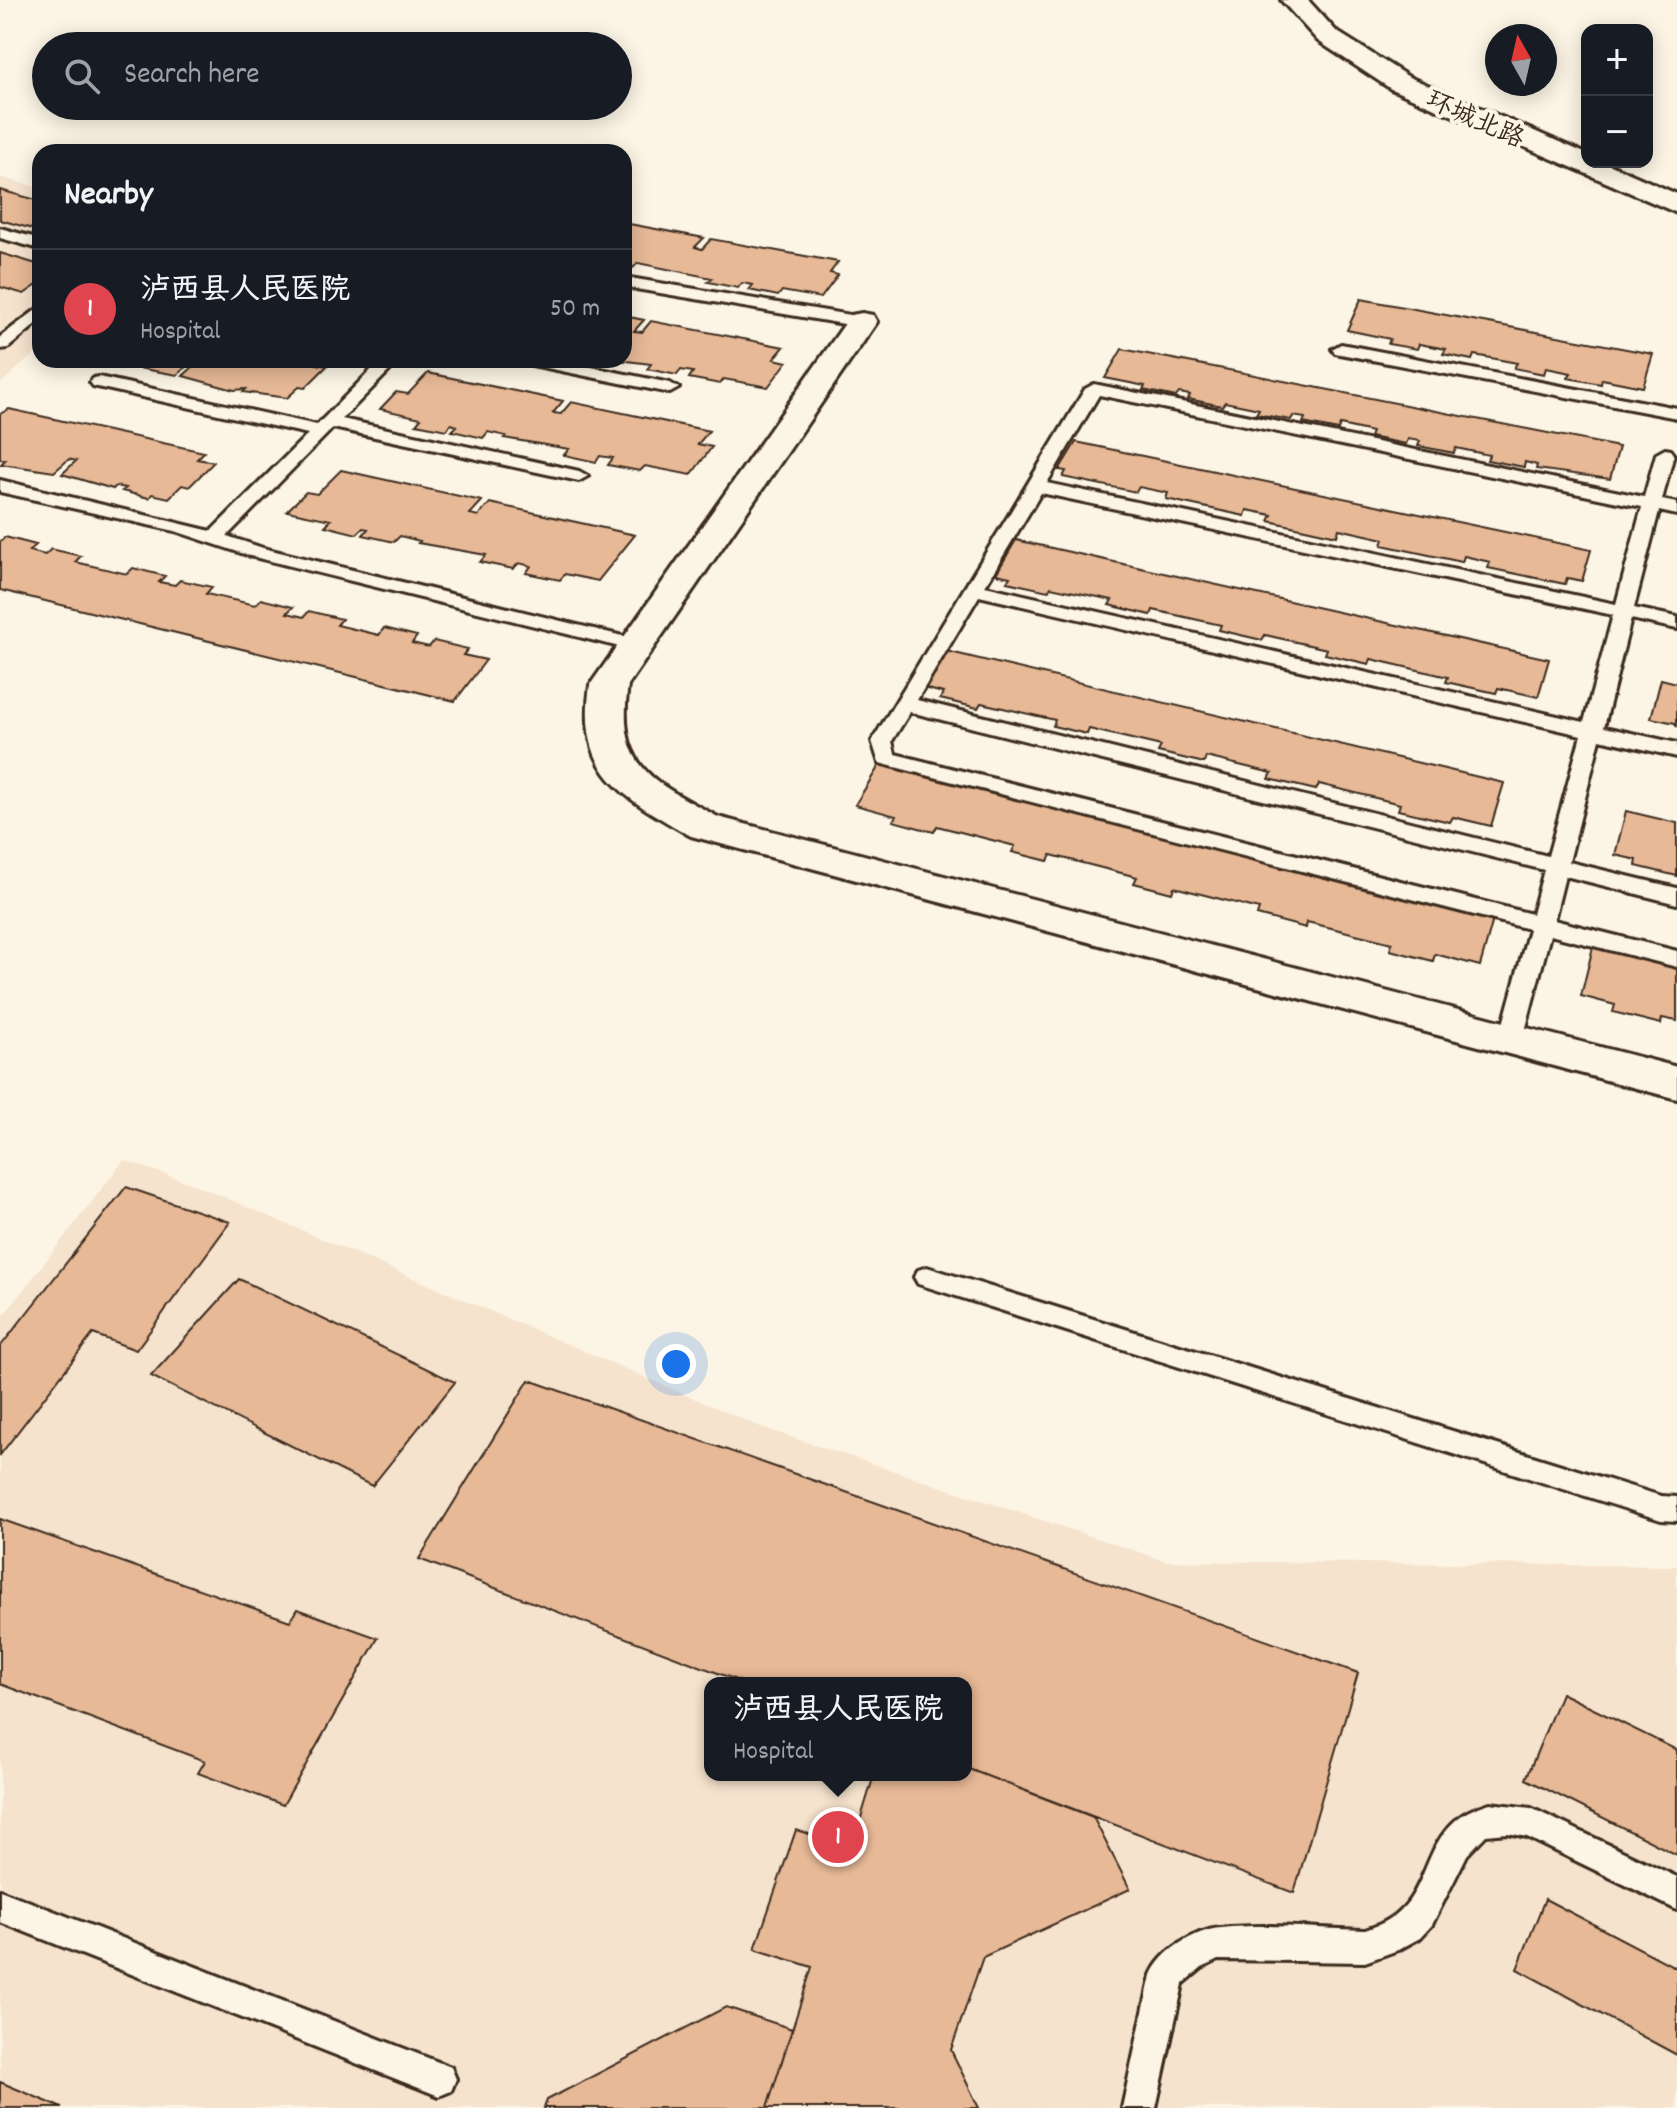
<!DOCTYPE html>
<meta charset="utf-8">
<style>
body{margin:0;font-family:Dekko,"LXGW WenKai TC",sans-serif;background:#242831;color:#f1f3f6}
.controls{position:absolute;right:24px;top:24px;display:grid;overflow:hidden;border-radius:16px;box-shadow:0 4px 20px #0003}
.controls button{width:72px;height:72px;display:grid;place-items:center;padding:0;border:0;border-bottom:2px solid #363941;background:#171b24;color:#f1f3f6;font:40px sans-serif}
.compass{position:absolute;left:1485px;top:24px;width:72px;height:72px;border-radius:50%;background:#171b24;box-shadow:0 4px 20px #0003;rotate:352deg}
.you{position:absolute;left:676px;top:1364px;width:28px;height:28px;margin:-20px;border:6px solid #fff;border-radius:50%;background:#1a73e8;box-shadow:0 0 0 12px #1a73e833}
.badge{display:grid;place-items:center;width:52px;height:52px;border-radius:50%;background:#db2777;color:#fff;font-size:26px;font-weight:700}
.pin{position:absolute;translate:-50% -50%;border:4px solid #fff;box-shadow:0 2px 8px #0006}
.popup{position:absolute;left:704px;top:1677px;width:268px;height:104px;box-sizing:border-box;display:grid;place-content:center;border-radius:16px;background:#171b24;filter:drop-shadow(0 2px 6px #0005);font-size:26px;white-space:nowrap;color:#9ea1a6}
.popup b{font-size:30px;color:#f1f3f6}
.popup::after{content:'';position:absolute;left:50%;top:100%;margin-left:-16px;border:16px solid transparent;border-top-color:#171b24}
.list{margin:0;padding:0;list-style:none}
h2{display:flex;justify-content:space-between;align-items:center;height:104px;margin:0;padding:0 32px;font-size:34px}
h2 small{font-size:26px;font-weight:400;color:#9ea1a6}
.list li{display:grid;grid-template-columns:52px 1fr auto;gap:24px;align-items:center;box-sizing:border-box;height:120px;padding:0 32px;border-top:2px solid #363941}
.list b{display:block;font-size:30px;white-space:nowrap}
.list p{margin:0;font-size:26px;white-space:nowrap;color:#9ea1a6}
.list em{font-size:26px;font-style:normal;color:#9ea1a6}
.icon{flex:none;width:44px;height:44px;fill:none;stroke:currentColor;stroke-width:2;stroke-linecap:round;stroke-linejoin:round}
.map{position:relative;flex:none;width:1677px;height:2108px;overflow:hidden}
.search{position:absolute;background:#171b24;box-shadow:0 4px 20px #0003;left:32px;top:32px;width:600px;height:88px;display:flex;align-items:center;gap:20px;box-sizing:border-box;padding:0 28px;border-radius:44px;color:#9ea1a6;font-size:30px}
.panel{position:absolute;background:#171b24;box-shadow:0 4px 20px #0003;left:32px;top:144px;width:600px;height:224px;border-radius:24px}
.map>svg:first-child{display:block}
</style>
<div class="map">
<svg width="1677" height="2108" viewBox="0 0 1677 2108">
<rect width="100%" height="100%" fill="#fcf5e5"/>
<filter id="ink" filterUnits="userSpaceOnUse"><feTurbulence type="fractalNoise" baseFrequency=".0125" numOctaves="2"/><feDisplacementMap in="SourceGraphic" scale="16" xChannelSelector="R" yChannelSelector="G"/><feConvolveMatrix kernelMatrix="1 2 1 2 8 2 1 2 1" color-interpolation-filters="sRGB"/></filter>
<g filter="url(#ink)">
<path fill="#f6e3ce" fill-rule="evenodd" d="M0 177 40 188V349L0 384Z
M124 1160 196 1185 761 1427 1166 1561 1677 1566V2108H0V1320ZM710 1683H966V1775H710Z"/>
<path fill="#e7b997" stroke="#3b2a1e" stroke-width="2" d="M0 190 40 201V231L0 220Z
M624 223 704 238 695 247 702 249 711 239 838 262 830 273 838 275 821 298 782 291 778 296 749 290 753 285 742 283 738 288 708 282 712 278 638 263 633 268 624 266Z
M0 253 40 265V283L24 294 0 287Z
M1361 299 1653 354 1643 387 1602 379 1601 384 1568 378 1571 373 1546 368 1544 374 1514 368 1517 363 1474 355 1472 360 1443 354 1446 349 1419 344 1417 349 1388 344 1390 339 1347 330Z
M624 316 644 320 634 331 642 332 651 321 784 347 774 359 787 362 768 387 724 379 720 384 689 378 693 372 681 370 677 375 647 369 651 364 619 360H624Z
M1122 349 1619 447 1610 479 1536 469 1537 465 1525 462 1524 467 1487 460 1489 455 1456 448 1454 453 1418 446 1420 441 1408 439 1406 444 1370 437 1372 432 1340 425 1338 430 1303 423 1305 418 1293 416 1291 420 1256 414 1259 409 1225 402 1222 406 1188 399 1190 395 1179 393 1176 397 1143 390 1145 386 1105 378Z
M93 360H315L312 363 327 366 305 388 299 387 287 398 243 392 246 389 234 390 183 376 196 364 190 363 177 375Z
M428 373 563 401 553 413 561 414 571 402 709 431 698 444 712 447 691 475 645 466 640 471 608 465 613 458 600 456 596 462 564 455 569 449 504 438 506 436 488 432 483 438 452 431 457 426 451 424 447 430 416 424 421 418 380 409 396 392 408 394Z
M9 409 204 452 197 459 214 462 189 487 182 485 169 498 152 494 149 498 122 491 126 488 116 486 113 489 62 474 76 461 69 459 54 472 1 464 5 460 0 459V414Z
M1076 442 1591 550 1582 581 1567 578 1565 584 1488 568 1490 562 1464 556 1462 562 1382 545 1384 539 1339 529 1337 536 1269 521 1272 515 1247 510 1245 516 1166 499 1168 493 1139 487 1136 492 1063 477 1066 471 1059 470Z
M341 470 482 501 470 514 478 516 490 503 635 535 598 581 565 574 560 580 526 573 531 566 519 563 513 569 480 562 486 555 418 543 420 541 400 536 394 542 363 535 368 529 363 528 357 534 325 526 331 520 287 511 306 492 317 494Z
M5 537 36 545 29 551 45 555 51 549 81 556 75 562 127 574 133 568 165 576 159 582 175 585 180 580 212 587 206 594 255 605 261 599 293 607 287 613 304 617 309 611 342 619 337 625 379 635 384 628 417 636 412 643 429 647 434 641 468 649 463 655 486 660 455 701 0 590V542Z
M1016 540 1549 659 1538 697 1498 688 1496 693 1446 682 1448 677 1371 659 1369 664 1325 654 1327 649 1265 635 1262 640 1219 630 1221 625 1153 610 1151 615 1109 605 1112 600 1051 587 1048 591 1007 582 1010 577 996 574Z
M946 651 1504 783 1491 826 1453 817 1450 822 1398 810 1400 804 1319 784 1316 790 1269 779 1272 773 1206 757 1204 763 1158 752 1161 746 1089 729 1087 734 1053 726 1055 720 981 703 978 708 940 699 943 693 924 688Z
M1661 679 1677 683V727L1675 723 1651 718Z
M882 761 1494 916 1480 966 1435 954 1433 961 1390 950 1392 943 1307 922 1306 928 1257 915 1259 909 1174 887 1172 893 1134 883 1137 877 1051 855 1048 861 1012 852 1015 846 937 826 934 832 893 821 896 816 855 805Z
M1626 811 1677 823V876L1636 866 1637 860 1615 855Z
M1593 947 1677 968V1021L1662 1018 1661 1024 1613 1012 1615 1005 1581 996Z
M126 1187 230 1222 136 1350 93 1334 0 1455V1347Z
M239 1279 455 1382 372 1486 151 1376Z
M529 1380 1358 1673 1294 1893 966 1768V1683H744L419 1559Z
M0 1519 290 1621 297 1609 378 1638 283 1805 198 1773 205 1761 0 1684Z
M1561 1693 1677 1750V1855L1526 1779Z
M966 1768 1093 1817 1130 1889 983 1957 951 2050 979 2108H767L812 1967 755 1949 796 1830 852 1847 874 1775H966Z
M1545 1899 1677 1968V2055L1517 1969Z
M726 2007 792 2029 767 2108H544L547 2100Z
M0 2082 62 2108H0Z"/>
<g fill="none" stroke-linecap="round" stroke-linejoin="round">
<g stroke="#3b2a1e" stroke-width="6">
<path id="lane" d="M0 228 40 239V249L0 238Z
M624 277 862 317 870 322 862 327 624 287Z
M40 307V321L8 348 0 349V337Z
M1341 344 1677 408V418L1335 353 1332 349Z
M381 360H400L342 419 579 471 588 476 579 481 333 428 227 536 263 548 643 641 646 645 643 649 636 651 250 556 175 531 0 492V480L211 531 308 434 93 386 90 382 93 378 99 377 317 425Z
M523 360H557L670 383 679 388 670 393 532 365Z
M1094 384 1644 497 1656 454 1665 449 1671 450 1674 454 1662 500 1677 503V515L1659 511 1634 608 1677 617V629L1631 619 1604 727 1677 743V757L1600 739 1569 862 1677 888V904L1565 876 1554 920 1677 951V967L1550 935 1523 1039 1519 1045 1511 1048 1503 1045 1499 1039 1529 929 879 763 872 741 1085 389ZM1099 395 1642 507 1616 604 1047 483ZM1041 493 1613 615 1584 722 985 586ZM979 596 1581 735 1548 856 917 700ZM910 712 1544 870 1532 914 895 754 892 741Z
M927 1267 1661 1496 1677 1497V1521L1661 1520 918 1284 914 1277 918 1270Z
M1490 1803 1531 1808 1677 1877V1910L1527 1837 1508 1833 1486 1835 1467 1855 1432 1925 1420 1938 1398 1950 1365 1962 1218 1960 1202 1968 1183 1984 1156 2108H1122L1151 1975C1161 1951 1195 1930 1221 1928 1268 1923 1318 1929 1365 1930 1432 1910 1415 1855 1457 1819 1466 1811 1478 1807 1490 1803Z
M0 1890 451 2067 456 2079 451 2091 439 2096 0 1922Z"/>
</g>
<g stroke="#3b2a1e" stroke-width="6">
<path id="street" d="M862 313 873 315 877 322 628 685C616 769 653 781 718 817L1677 1067V1099L691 836C622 797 577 773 590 685L851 315Z"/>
</g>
<g stroke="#3b2a1e" stroke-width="6">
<path id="secondary" d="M1281 0H1308L1336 31 1409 77 1587 154V162H1604L1677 194V213L1391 89 1318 41Z"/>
</g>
<use href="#lane" fill="#fcf5e5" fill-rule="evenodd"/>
<use href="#street" fill="#fcf5e5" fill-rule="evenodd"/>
<use href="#secondary" fill="#fcf5e5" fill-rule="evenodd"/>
</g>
</g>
<g text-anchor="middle" stroke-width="8" stroke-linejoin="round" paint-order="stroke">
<g font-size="26" fill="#3b2a1e" stroke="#fcf5e5">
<text transform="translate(1476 118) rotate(24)" y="9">环城北路</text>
</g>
</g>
</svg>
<div class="controls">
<button>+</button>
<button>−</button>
</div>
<svg class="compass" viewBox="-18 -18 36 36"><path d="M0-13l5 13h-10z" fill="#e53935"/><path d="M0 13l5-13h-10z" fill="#9ea1a6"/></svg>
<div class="you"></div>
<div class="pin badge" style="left:838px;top:1837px;background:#e0444e">1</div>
<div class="popup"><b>泸西县人民医院</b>Hospital</div>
<div class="search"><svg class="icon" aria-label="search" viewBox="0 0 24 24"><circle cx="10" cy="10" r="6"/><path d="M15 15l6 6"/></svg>Search here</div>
<section class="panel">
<h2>Nearby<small></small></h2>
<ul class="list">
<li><span class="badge" style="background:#e0444e">1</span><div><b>泸西县人民医院</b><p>Hospital</p></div><em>50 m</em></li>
</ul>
</section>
</div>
